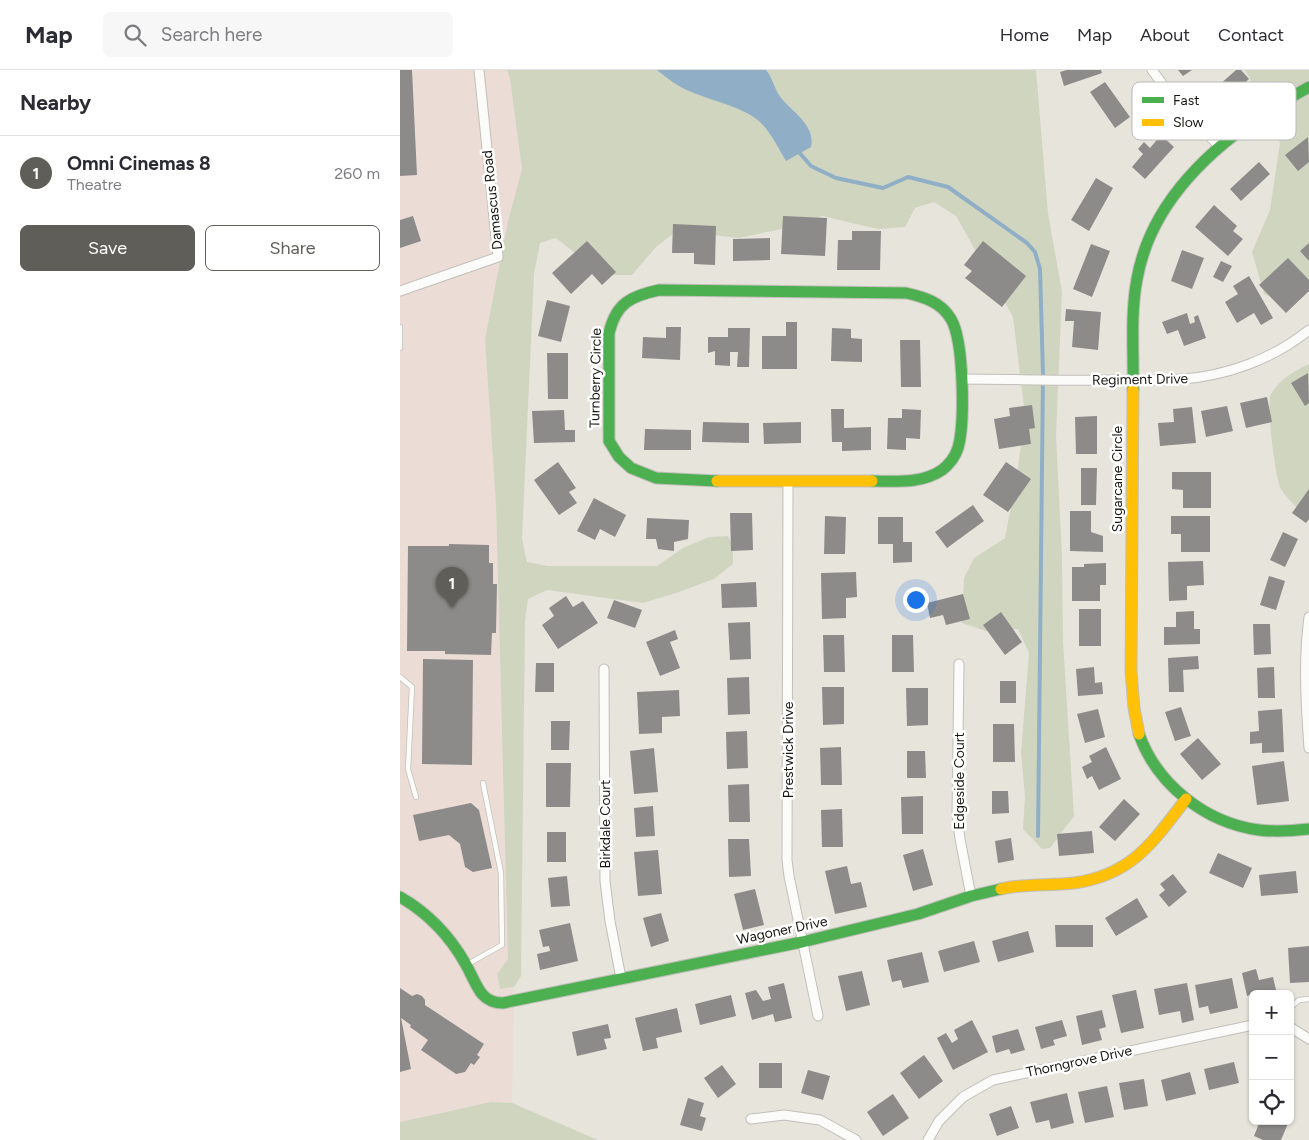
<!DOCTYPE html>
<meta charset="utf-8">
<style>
body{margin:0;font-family:Figtree,sans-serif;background:#f7f7f7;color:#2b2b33}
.controls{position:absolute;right:15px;bottom:15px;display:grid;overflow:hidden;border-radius:8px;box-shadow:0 1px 4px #0004}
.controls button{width:45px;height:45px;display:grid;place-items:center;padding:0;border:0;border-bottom:1px solid #e1e1e2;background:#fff;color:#2b2b33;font:25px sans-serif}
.you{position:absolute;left:515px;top:529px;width:18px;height:18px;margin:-12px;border:4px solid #fff;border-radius:50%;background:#1a73e8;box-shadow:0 0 0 8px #1a73e833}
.badge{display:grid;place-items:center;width:32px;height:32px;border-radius:50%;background:#605e58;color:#fff;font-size:16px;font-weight:700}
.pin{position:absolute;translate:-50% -41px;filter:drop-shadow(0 1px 2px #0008)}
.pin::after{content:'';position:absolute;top:26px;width:18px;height:15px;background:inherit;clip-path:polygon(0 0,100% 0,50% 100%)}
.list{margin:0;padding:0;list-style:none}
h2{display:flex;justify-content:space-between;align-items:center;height:65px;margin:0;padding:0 20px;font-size:21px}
h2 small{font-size:16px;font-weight:400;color:#7c7c81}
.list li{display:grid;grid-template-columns:32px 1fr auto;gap:15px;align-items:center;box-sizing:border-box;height:75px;padding:0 20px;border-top:1px solid #e1e1e2}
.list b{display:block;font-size:19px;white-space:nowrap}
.list p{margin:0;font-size:16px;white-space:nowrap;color:#7c7c81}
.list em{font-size:16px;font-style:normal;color:#7c7c81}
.actions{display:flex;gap:10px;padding:15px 20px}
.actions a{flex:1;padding:11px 0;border:1px solid #605e58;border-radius:8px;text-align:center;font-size:18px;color:#605e58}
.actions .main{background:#605e58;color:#fff}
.icon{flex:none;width:28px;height:28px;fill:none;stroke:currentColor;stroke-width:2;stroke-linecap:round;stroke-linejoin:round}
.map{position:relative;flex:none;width:909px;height:1070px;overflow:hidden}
header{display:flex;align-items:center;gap:30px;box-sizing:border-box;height:70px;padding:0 25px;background:#fff;border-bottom:1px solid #e1e1e2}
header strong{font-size:24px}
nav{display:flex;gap:28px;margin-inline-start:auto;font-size:18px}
.search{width:350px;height:45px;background:#f7f7f7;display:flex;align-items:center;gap:12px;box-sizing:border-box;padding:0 18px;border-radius:8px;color:#7c7c81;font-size:19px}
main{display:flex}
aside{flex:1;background:#fff}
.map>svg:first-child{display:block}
</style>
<header>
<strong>Map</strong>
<div class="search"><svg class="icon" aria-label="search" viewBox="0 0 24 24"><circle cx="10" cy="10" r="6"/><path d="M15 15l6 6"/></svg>Search here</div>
<nav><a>Home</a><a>Map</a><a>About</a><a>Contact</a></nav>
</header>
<main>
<aside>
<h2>Nearby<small></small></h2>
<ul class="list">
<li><span class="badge">1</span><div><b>Omni Cinemas 8</b><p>Theatre</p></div><em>260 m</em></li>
</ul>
<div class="actions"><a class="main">Save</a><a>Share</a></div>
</aside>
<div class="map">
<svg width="909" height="1070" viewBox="0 0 909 1070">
<rect width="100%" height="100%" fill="#e7e4dc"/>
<path fill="#ecdcd6" d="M0 0H107L110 9 122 99 108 151 85 269 96 435 108 889 97 904 100 919 114 917 112 1033 91 1032 0 1052Z"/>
<path fill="#d0d5c0" d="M107 0H636L648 143 662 222 656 365 662 487 663 571 674 746 650 778 642 779 623 759 625 727 621 683 629 583 618 559 586 561 562 553 564 508 574 488 605 468 617 405 625 345 613 247 556 146 534 132 515 138 505 157 478 159 422 146 386 158 339 168 277 161 256 177 232 205H203L156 168 140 173 134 204 122 469 127 492 148 496H257L283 478 309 467 328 466 333 476V494L314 509 279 522 243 533 147 520 128 529 125 550 121 906 114 917 100 919 97 904 108 889 96 435 85 269 108 151 122 99 110 9Z
M845 0H909V214L888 235 864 224 852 182 870 140 880 73 860 27Z
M909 294V450C901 441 887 429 881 419 875 408 866 334 871 324 880 309 894 301 909 294Z
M91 1032 112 1033 198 1070H0V1052Z"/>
<path fill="#90afc6" d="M257 0H366C372 7 374 17 379 25 390 41 416 54 411 77L386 91C379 79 372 65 363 55 347 37 311 31 289 21 277 16 267 8 257 0Z"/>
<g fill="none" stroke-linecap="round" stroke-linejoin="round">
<path stroke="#90afc6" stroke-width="4" d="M398 81 411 96 436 108 483 118 508 107 548 117 627 173 635 182 640 199 643 305 638 766"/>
</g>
<path fill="#8d8b8a" d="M0 0H12L17 105 0 106Z
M667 0H701L702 3 664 16 660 2Z
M778 0H792L783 6Z
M836 0H841L849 9 820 36 809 24Z
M705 12 730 47 715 58 690 22Z
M761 65 774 77 745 109 732 97 743 84 738 79 744 72 750 78Z
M908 67 909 92 898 101 885 85Z
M859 92 870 104 841 131 830 119Z
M696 108 713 118 689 161 671 150Z
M814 135 837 156 833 161 843 169 828 186 795 157Z
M13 146 21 171 0 178V150Z
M383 146 427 148 425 186 381 184Z
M273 154 316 156 315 195 294 194V183H272Z
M452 161H481L480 200H437L438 170H452Z
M370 168V190L333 191V169Z
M187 171 216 202 202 215 192 204 171 224 152 203Z
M583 171 626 206 602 237 565 208 572 201 564 195Z
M909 173V191L900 181Z
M691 174 710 181 692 227 673 219Z
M782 180 804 188 792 219 771 211Z
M888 188 909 210V221L886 243 859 215Z
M821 191 832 196 823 212 813 207Z
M849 206 873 248 861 255 854 243 837 253 825 232 838 224 833 216Z
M147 230 170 236 161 272 138 266Z
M666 239 701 242 698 280 672 277 674 251H665Z
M787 243 790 254 795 252 794 247 798 245 806 268 784 276 778 260 767 264 762 252Z
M386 252H397V299H362V266H386Z
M266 257H281L280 290 242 288 243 267 266 268Z
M328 258H350L349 297H337L338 282H330V296L315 295V281L308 283V267H328Z
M432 258 451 259V268L462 269V292L431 291Z
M500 270H520L521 317H501Z
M147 283H168V329H148Z
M908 303 909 333 905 336 891 313Z
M867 327 872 352 846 358 840 333Z
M632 335 635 358 629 359 631 374 599 379 594 349 610 346 609 338Z
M827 336 833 361 806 367 801 341Z
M792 337 796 373 760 376 758 353 774 352 773 339Z
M431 339H444V358L471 357V380L442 381V372H432Z
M502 339 521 340 520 369 506 368V380L487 379 488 348H502Z
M164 340 165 360H175V372L134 373 132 341Z
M697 346V384H676L675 347Z
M303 352 349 353V373L302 372Z
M401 352V373L364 374 363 353Z
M245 359 291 360V380H244Z
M158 392 176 418 169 422 177 433 159 445 134 410Z
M606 392 631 409 608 442 583 425Z
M681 398H697L696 435H681Z
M772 402H811V438H783V420L772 419Z
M909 419V449L906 453 892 443Z
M194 428 226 445 215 467 200 459 195 470 177 461Z
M573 435 584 451 547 478 535 462Z
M670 441H691V462L703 466V482L670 481Z
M330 443H352L353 480 331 481Z
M425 446 446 447 445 484H424Z
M771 446H810V482H781V464H771Z
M478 447H503V472H512V492L493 493V474H478Z
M247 448 289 450 288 469 274 472V481L258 479 256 469H246Z
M883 462 898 469 885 497 870 490Z
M49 474 89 475V493H93V514H97L96 563H92L91 585 45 584V581H7L8 476H49Z
M803 491 804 515 787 516V530L769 531 768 492Z
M706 493V515H700V531H672V497H684V494Z
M456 502 457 527 446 528V548L422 549 421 503Z
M869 506 885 511 876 540 860 535Z
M356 512 357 537 322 538 321 514Z
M563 524 570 549 546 555 543 545 530 548 527 533Z
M166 526 173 537 183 531 198 553 158 579 142 555 154 546 149 538Z
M214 530 242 540 235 558 207 548Z
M679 539H701V576H679Z
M794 541V559H800V574L764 575V557H776V542Z
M601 542 622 572 605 585 583 555Z
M350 552 351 589 330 590 328 553Z
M853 554H870L871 584 854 585Z
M275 560 278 569 270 572 280 598 260 606 246 572Z
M423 565H444L445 602H424Z
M492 565H513L514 602H492Z
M798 586 799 599 783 600 784 622H769L768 588Z
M23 589 73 590 72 695 22 694Z
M136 593H154V622H135Z
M694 597 695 613 702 612 703 624 678 626 676 599Z
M874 597 875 628H858L857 598Z
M349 607 350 644 328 645 327 608Z
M600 611H616V633H600Z
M422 617H444V654L423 655Z
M506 618H528V655L507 656Z
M279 620 280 646 262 647V663L239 664 237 622Z
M781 637 791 666 775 671 765 642Z
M698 639 705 667 685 673 677 644Z
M882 639 884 682 862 683V673L850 674V662L859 661 858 641Z
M151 651H170L169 680H151Z
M593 654H614L615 692H593Z
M347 661 348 698 327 699 326 662Z
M798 668 821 694 802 710 780 684Z
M441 677 442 715H421L420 678Z
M706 677 721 709 699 720 692 706 687 709 682 697 692 692 689 686Z
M254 678 258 722 234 724 230 681Z
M507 681H525L526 708H507Z
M884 691 889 731 857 735 852 696Z
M146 693H171L170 737H146Z
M349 714 350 752H329L328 715Z
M592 721H608L609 743 592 744Z
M523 726V764H502L501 727Z
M724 729 740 744 715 771 699 757Z
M71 733 79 740 92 798 73 802 65 797 60 774 49 765 19 771 13 745Z
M253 736 255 766 236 767 234 738Z
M442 739 443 777H422L421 740Z
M692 761 694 783 659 786 657 764Z
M147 762H166V792H147Z
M611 768 614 790 598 793 595 771Z
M328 769H349L351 806 329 807Z
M523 779 533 815 513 821 503 785Z
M258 780 262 824 238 826 234 782Z
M818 783 852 798 843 818 809 803Z
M447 796 451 814 461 812 467 837 435 844 425 801Z
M896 801 898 823 861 826 859 805Z
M773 804 787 822 769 837 759 825 765 820 760 814Z
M167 806 170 836 151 837 148 808Z
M355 819 364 855 343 860 334 824Z
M737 828 748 847 716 866 705 848Z
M261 843 269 871 251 877 243 848Z
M170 853 178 891 140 900 137 884 150 881 149 876 143 877 139 860Z
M655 855H693V877H656Z
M628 861 634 882 598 892 592 871Z
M574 871 580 892 544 902 538 881Z
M909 876V912L890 913 888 878Z
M522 882 529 912 503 918 501 910 492 912 487 890Z
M856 899 859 910 873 907 876 920 847 926 842 903Z
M462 901 470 935 446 941 438 906Z
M832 908 838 938 810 944 808 936 799 938 795 915Z
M384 913 392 948 375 952 373 944 352 950 345 923 356 920 363 931 371 929 368 917Z
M787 913 794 950 782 953 780 941 759 945 754 919Z
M0 918 12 926 17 924 22 926 25 930V935L84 974 77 985 80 987 74 995 71 993 65 1002 56 1004 21 980 28 970 10 957 11 955 1 948 11 999 0 1002Z
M736 920 744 958 721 963 712 925Z
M331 925 336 946 300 955 295 934Z
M277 938 282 962 256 968 258 978 243 981 235 948Z
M702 940 706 957 699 959 702 970 682 975 676 946Z
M572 950 588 982 553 1000 537 968 546 963 552 973 558 969 554 960Z
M662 950 667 966 653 970 655 975 641 979 635 957Z
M208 954 211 968 204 969 207 979 177 986 172 962Z
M618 959 625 980 611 984 609 979 596 983 592 966Z
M524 985 543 1011 519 1029 500 1003Z
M834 992 839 1013 809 1020 804 999Z
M359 993H382V1018H359Z
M322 995 336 1014 318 1028 304 1008Z
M408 1000 430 1006 423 1030 401 1023Z
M790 1002 796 1024 766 1031 761 1010Z
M744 1009 748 1036 724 1040 719 1013Z
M707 1016 714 1047 685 1053 678 1022Z
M667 1023 674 1053 651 1059 649 1050 636 1053 630 1032Z
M493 1024 509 1048 483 1066 467 1042Z
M288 1028 304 1033 300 1046 306 1048 302 1061 280 1055Z
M611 1036 619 1058 597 1066 589 1044Z
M860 1051H889L881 1070H863L854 1066Z"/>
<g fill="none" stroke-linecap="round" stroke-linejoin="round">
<g stroke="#c1bfb9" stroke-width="6">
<path id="lane" d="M0 257V278
M0 607 12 617 8 699 16 727
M68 894 102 875 101 803 83 713
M890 938 899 930 909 929"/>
</g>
<g stroke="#c1bfb9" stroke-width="11">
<path id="street" d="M752 0 775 31 820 77
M0 221 98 187 79 0
M561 309C611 309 660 311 710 310 734 310 759 311 782 309 828 306 874 288 909 260
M388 412 387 790 389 806 418 946
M909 547C903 591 906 635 909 678
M559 594 557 745 560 769 571 826
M204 599 205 811 210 851 221 908
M890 957 909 969
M351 1049 384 1045 420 1050 456 1070
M528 1070 539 1051 563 1027 593 1010 853 955"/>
</g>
<g stroke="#c1bfb9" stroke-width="13">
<path id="fast" d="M259 220 506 223C524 227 541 232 551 249 564 271 565 353 558 378 555 387 550 394 542 400 522 414 495 411 472 411
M259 220C231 226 216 233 209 263V371L219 387 231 398 256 408 317 411
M733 320C734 284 730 245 737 209 753 119 833 58 909 17
M739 664C757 715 806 753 859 760 876 762 892 761 909 759
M0 827C28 843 49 865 65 893 71 903 75 915 82 924 88 931 95 933 103 933L402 872 518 844 571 826 601 819"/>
</g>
<g stroke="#c1bfb9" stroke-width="13">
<path id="slow" d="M733 320 731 601 734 638 739 664
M317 411H472
M601 819C625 813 650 816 674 813 732 805 753 772 786 729"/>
</g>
<use href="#lane" stroke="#fbfbfa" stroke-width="4.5"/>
<use href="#street" stroke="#fbfbfa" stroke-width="9"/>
<use href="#fast" stroke="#4caf50" stroke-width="11"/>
<use href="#slow" stroke="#ffc107" stroke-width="11"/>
</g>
<g text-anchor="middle" stroke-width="5" stroke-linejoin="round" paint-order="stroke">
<g font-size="14" fill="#171611" stroke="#fff">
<text transform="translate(92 130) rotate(-96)" y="5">Damascus Road</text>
<text transform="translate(195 308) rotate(-89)" y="5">Turnberry Circle</text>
<text transform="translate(740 309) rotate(-1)" y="5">Regiment Drive</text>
<text transform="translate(717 409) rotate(-90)" y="5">Sugarcane Circle</text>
<text transform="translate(388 680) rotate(-90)" y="5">Prestwick Drive</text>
<text transform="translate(559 711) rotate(-90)" y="5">Edgeside Court</text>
<text transform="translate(205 754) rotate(-90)" y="5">Birkdale Court</text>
<text transform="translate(382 860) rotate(-12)" y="5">Wagoner Drive</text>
<text transform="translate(679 991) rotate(-12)" y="5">Thorngrove Drive</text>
</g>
</g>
<rect x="732" y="12" width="164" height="58" rx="8" fill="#fff" stroke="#b9b9b8" stroke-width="1"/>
<rect x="742" y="27" width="22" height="6" fill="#4caf50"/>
<rect x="742" y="49" width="22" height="7" fill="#ffc107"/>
<g font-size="14" fill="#171611">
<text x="773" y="35">Fast</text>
<text x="773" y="57">Slow</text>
</g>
</svg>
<div class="controls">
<button>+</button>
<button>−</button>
<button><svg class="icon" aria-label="locate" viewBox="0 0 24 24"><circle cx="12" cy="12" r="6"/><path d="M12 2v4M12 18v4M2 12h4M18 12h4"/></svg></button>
</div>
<div class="you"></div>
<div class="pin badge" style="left:52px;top:538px">1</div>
</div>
</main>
